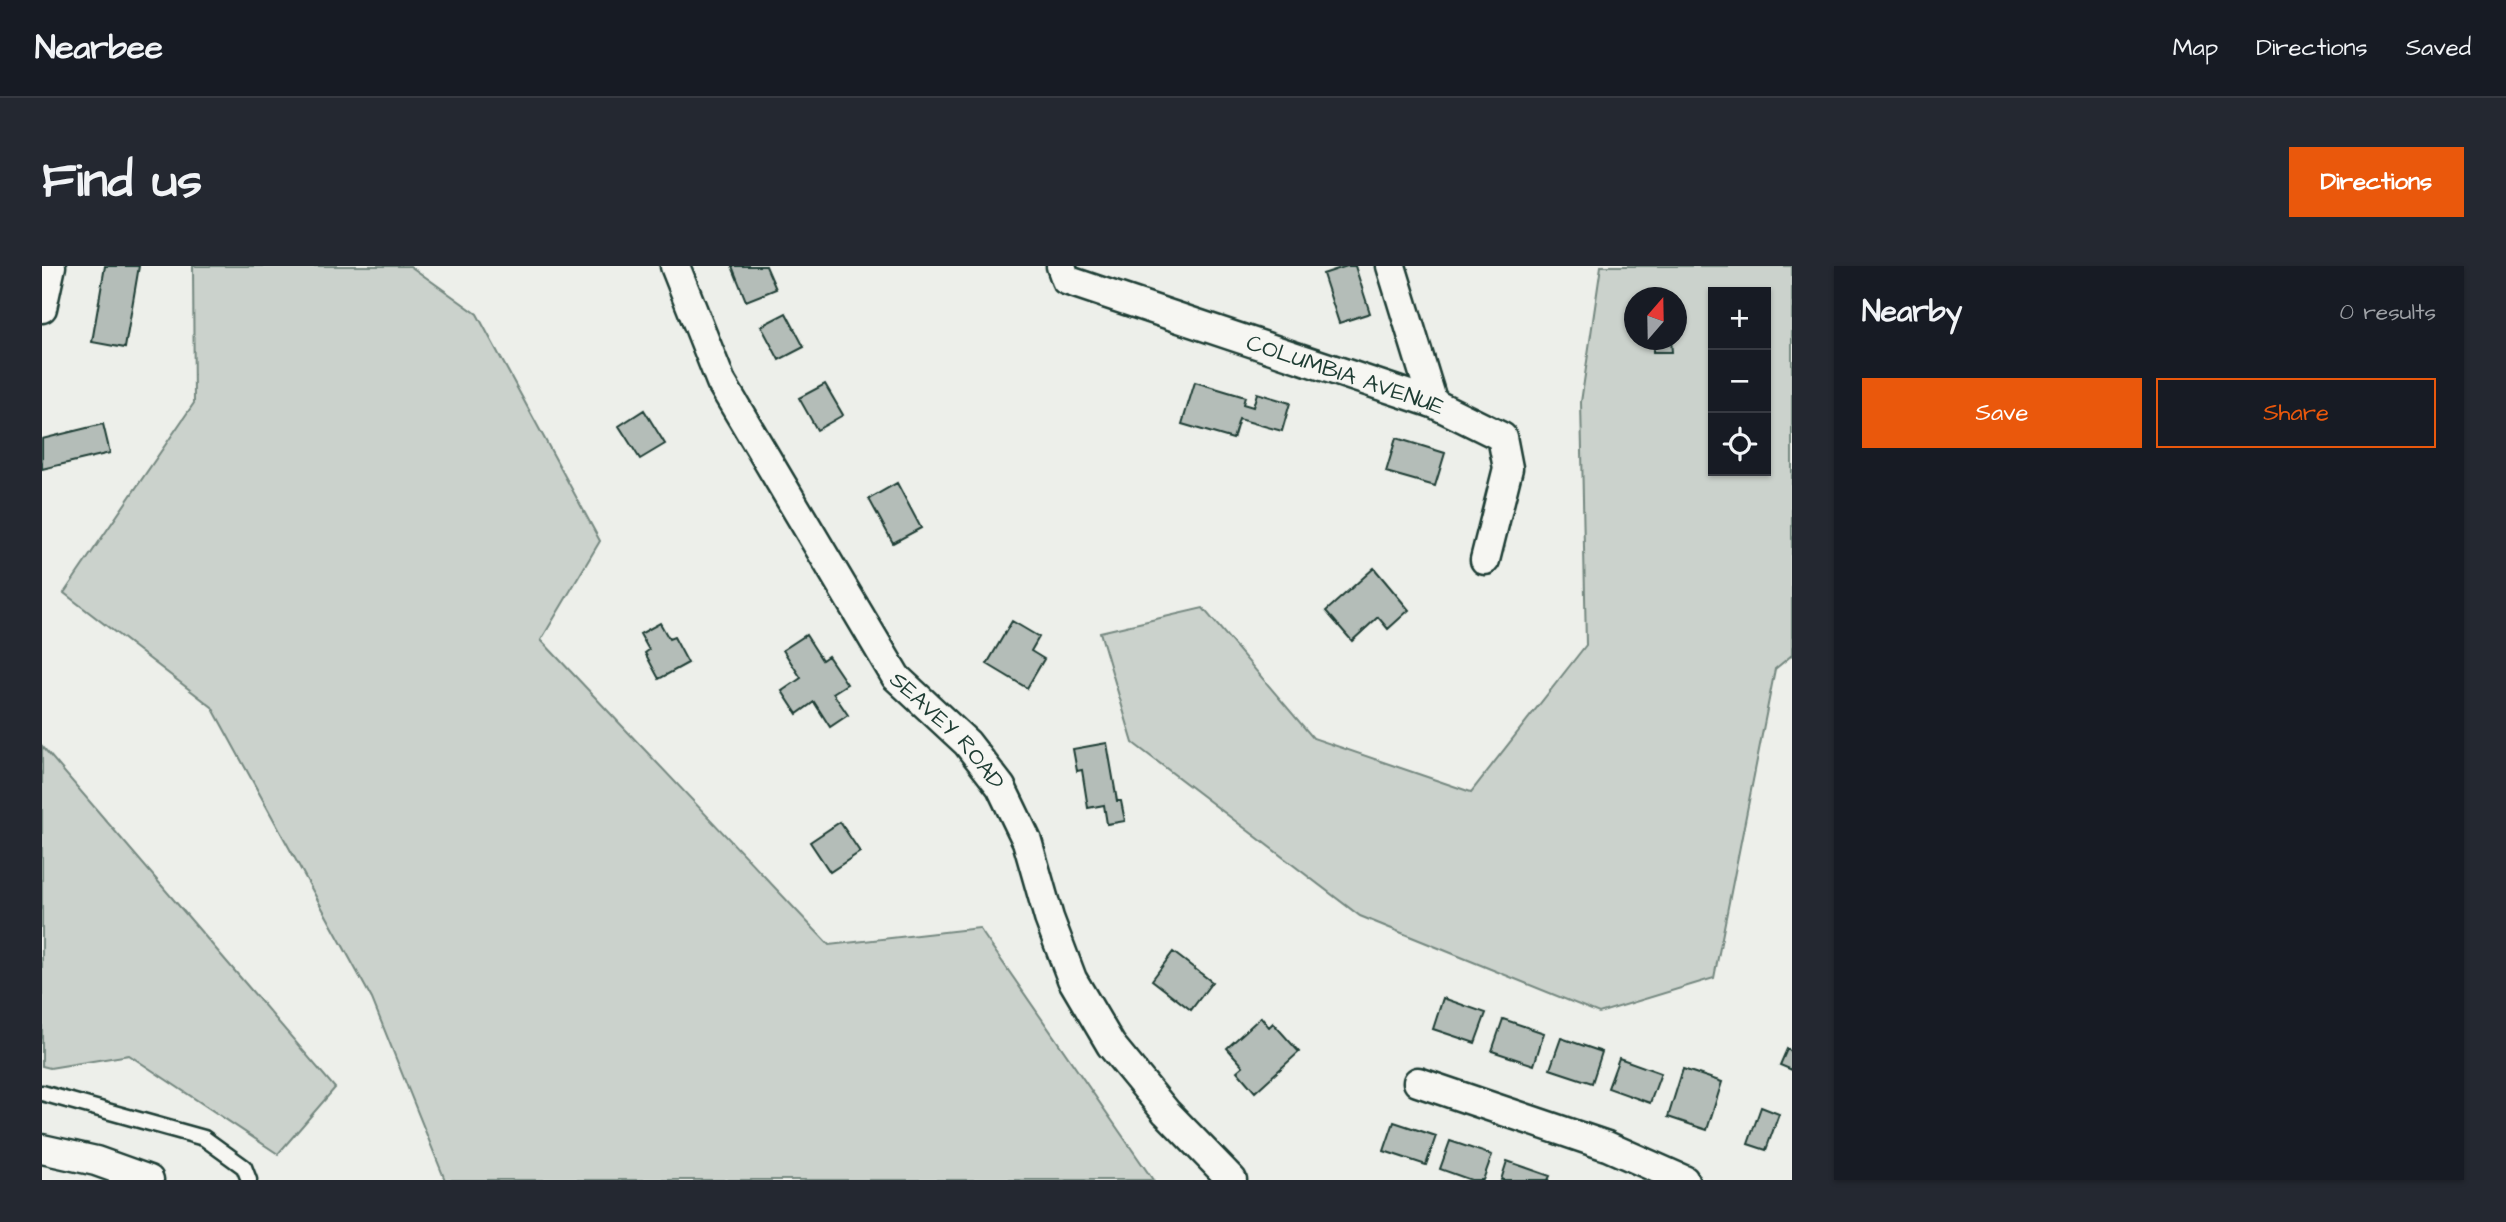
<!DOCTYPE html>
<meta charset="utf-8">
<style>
body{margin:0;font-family:"Architects Daughter",sans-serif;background:#242831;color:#f1f3f6}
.controls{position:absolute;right:21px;top:21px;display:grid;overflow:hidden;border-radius:0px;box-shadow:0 2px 5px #0004}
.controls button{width:63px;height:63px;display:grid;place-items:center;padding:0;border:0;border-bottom:2px solid #363941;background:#171b24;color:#f1f3f6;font:35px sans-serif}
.compass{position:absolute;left:1582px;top:21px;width:63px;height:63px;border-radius:50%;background:#171b24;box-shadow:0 2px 5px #0004;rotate:20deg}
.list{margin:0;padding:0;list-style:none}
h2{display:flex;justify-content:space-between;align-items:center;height:91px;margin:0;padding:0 28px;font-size:30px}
h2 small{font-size:23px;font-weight:400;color:#9ea1a6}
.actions{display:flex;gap:14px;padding:21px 28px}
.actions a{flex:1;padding:16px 0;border:2px solid #ea580c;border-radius:0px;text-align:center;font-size:24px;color:#ea580c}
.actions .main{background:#ea580c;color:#fff}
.icon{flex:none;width:38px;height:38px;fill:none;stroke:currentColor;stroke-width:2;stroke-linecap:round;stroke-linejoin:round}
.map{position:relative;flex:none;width:1750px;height:914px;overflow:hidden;border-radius:0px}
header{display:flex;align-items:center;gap:42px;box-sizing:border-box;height:98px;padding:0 35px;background:#171b24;border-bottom:2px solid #363941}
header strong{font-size:33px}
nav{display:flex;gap:38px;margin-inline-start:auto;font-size:24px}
.intro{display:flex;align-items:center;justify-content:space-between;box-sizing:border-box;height:168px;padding:0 42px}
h1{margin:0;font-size:49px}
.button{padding:18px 32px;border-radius:0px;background:#ea580c;color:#fff;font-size:24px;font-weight:700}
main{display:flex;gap:42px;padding:0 42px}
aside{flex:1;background:#171b24;border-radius:0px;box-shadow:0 2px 5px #0004}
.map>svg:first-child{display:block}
</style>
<header>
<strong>Nearbee</strong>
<nav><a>Map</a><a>Directions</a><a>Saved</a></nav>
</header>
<div class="intro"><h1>Find us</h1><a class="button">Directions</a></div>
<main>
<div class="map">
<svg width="1750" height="914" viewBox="0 0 1750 914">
<rect width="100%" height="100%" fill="#edefea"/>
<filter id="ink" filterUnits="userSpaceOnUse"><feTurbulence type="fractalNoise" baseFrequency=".0143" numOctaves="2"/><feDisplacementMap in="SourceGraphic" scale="14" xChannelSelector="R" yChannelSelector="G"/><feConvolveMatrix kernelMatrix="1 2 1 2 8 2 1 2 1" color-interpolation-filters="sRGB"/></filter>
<g filter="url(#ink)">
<path fill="#cbd2cc" stroke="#758880" stroke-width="2" fill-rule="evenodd" d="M151 0H368L435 48 558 275 499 374 787 679 937 662 1111 914H403L330 733 170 441 22 327 152 137Z
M1559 0H1750V389L1733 403 1672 712 1557 747 1318 650 1091 477 1058 366 1161 342 1271 472 1429 526 1544 379 1539 136ZM1671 26H1724V205H1671ZM1592 32H1634V74H1592Z
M0 480 293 822 236 888 87 789 8 802 0 800Z"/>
<path fill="#b4bdb8" stroke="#1f3d34" stroke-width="2" d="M63 0H97L83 82 50 76Z
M690 0H724L734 23 704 35Z
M1305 0H1313L1328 47 1297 57 1281 8Z
M744 47 762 81 737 94 719 60Z
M1611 74H1629L1630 86H1611Z
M1153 116 1203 131 1201 138 1211 141 1215 127 1248 137 1240 165 1197 153 1191 173 1140 158Z
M783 118 801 149 775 164 757 132Z
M602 144 623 178 598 193 577 160Z
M61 158 68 187 0 203V173Z
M1354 172 1403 187 1393 220 1344 206Z
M855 217 879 262 851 277 827 233Z
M1332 302 1367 344 1346 363 1336 351 1310 375 1284 345Z
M970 355 997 371 989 385 1002 393 985 422 945 398Z
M618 357 627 373 632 371 646 397 617 413 603 387 607 384 598 368Z
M764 369 780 394 786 390 805 418 791 427 806 449 788 461 772 436 755 448 740 425 759 412 741 384Z
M1065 477 1075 535H1079L1083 555 1065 558 1062 539 1046 542 1040 504 1035 505 1031 483Z
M798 556 818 586 788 606 768 576Z
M1131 686 1170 716 1149 744 1110 714Z
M1401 732 1444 747 1433 777 1391 763Z
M1219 751 1227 761 1231 757 1257 786 1213 826 1195 805 1201 800 1185 782Z
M1461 753 1502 767 1492 799 1450 785Z
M1519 772 1560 786 1550 817 1508 803Z
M1745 783 1750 786V804L1738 799Z
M1577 792 1619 807 1608 837 1566 822Z
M1641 803 1680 816 1665 864 1626 851Z
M1719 841 1737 848 1724 884 1706 878Z
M1352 856 1394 870 1384 899 1342 885Z
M1408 875 1450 889 1441 914H1429L1398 903Z
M1465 895 1508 910 1506 914H1459Z"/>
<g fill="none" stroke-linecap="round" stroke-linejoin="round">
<g stroke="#1f3d34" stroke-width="19">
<path id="service" d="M0 827 162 872 202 901 207 914"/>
</g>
<g stroke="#1f3d34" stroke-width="33">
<g id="minor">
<path id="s1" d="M633 0 679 116 854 411 925 477 959 521 985 575 1007 652 1030 713 1069 779 1124 846 1190 914"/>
<path id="s2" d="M1019 0 1024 14 1391 137 1460 171 1466 202 1443 294"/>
<path d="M1349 0 1391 137"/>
<path d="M0 42 9 0"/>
<path d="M1376 816 1565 880 1642 914"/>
<path d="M0 883 54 895 107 914"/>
</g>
</g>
<use href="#service" stroke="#f6f6f2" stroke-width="14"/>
<use href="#minor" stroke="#f6f6f2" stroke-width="28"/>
</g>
</g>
<g text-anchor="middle" stroke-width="5" stroke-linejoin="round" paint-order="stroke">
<g font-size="23" fill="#1f3d34" stroke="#f6f6f2">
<text dy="8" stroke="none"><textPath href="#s2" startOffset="310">COLUMBIA AVENUE</textPath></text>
<text dy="8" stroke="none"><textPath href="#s1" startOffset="542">SEAVEY ROAD</textPath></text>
</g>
</g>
</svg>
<div class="controls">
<button>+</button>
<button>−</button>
<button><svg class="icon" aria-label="locate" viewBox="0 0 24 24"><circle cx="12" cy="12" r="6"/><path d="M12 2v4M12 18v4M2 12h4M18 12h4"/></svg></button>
</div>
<svg class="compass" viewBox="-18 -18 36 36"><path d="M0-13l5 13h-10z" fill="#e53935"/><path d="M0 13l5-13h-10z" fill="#9ea1a6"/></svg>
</div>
<aside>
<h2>Nearby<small>0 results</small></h2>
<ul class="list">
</ul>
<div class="actions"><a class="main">Save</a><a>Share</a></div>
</aside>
</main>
